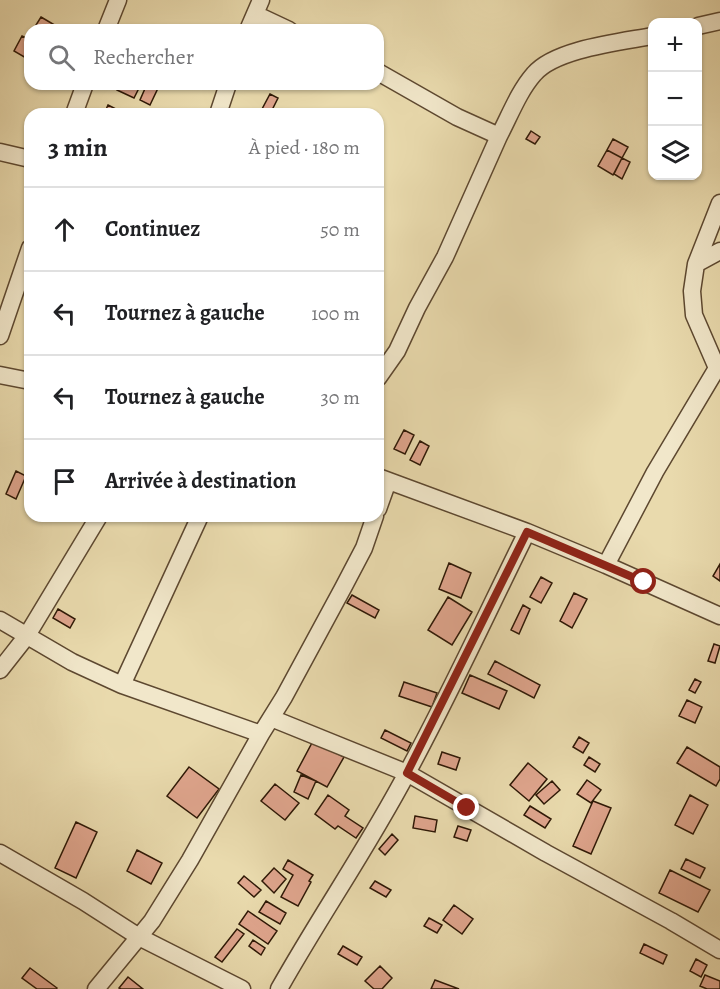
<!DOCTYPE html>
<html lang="fr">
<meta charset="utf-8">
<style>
body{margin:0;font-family:Alegreya,serif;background:#f6f6f6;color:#202124}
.controls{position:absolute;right:18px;top:18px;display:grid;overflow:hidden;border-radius:12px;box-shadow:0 2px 4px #0004}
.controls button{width:54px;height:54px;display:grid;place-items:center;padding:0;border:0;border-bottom:2px solid #e0e0e0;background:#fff;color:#202124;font:30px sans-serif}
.stop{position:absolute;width:18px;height:18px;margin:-14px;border:4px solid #8f2418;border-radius:50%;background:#fff}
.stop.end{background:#8f2418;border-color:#fff;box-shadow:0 2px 6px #0008}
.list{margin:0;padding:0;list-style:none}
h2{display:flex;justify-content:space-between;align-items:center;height:78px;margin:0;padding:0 24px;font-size:26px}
h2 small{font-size:20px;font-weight:400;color:#757577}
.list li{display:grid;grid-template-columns:39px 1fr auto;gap:18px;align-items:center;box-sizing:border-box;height:84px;padding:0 24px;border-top:2px solid #e0e0e0}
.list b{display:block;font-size:22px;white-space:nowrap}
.list em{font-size:20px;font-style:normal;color:#757577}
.icon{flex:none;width:33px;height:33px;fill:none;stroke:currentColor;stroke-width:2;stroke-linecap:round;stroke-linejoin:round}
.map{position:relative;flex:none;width:720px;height:989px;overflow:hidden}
.search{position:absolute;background:#fff;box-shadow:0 2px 4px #0004;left:24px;top:24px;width:360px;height:66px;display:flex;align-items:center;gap:15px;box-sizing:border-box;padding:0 21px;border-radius:18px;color:#757577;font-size:22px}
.panel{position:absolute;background:#fff;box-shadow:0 2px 4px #0004;left:24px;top:108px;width:360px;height:414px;border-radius:18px}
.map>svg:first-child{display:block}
</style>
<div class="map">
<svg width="720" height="989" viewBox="0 0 720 989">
<rect width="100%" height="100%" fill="#e9daad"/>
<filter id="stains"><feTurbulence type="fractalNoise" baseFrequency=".00333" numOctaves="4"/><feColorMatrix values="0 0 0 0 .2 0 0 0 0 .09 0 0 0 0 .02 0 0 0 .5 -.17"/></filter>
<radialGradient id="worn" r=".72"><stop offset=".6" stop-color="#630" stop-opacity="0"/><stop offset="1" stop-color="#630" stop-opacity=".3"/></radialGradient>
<path fill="#dfa58d" stroke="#2e1806" stroke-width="1.5" d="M41 17 58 27 56 30H45L36 25Z
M22 36 30 40V51L26 58 14 51Z
M119 84H131L139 88 134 98 117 90Z
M147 84 159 86 150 105 140 100Z
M270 94 278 98 270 114H267L261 111Z
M108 105 118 110 116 114H104Z
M531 131 540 137 535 144 526 139Z
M613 139 628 147 622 158 607 150Z
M607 150 622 158 613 175 598 166Z
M622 158 630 162 622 179 614 174Z
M404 430 414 435 405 454 394 449Z
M420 441 429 446 420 465 410 460Z
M16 471 26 476 16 499 6 494Z
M449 563 471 573 461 598 439 589Z
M720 564V581L713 576Z
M541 577 552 583 541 603 530 597Z
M574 593 587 599 572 628 560 621Z
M352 595 379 610 375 618 347 603Z
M448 597 472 612 452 645 428 630Z
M523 605 530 609 519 634 511 630Z
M58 609 75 619 70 628 53 618Z
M714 644 720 646 715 663 708 661Z
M495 661 540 685 534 698 488 674Z
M470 675 507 691 499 709 462 693Z
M695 679 701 682 695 693 689 690Z
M404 682 437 693 432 707 399 696Z
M687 700 702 707 695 723 679 716Z
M385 730 411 743 407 751 381 738Z
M579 737 589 743 583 753 573 747Z
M313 741 344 757 327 787 297 771Z
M687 747 720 767V779L716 786 677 763Z
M442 752 460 758 456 770 438 764Z
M589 757 600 764 595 772 584 765Z
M528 763 547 779 529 801 510 785Z
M189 767 219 789 197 818 167 796Z
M301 775 316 781 308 799 294 792Z
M587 780 601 790 591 803 577 794Z
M552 781 560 790 544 804 536 795Z
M275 784 299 803 285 820 261 801Z
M328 795 349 810 345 816 363 828 356 838 338 826 335 829 315 814Z
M690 795 708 805 693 834 675 825Z
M593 801 611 808 591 854 573 846Z
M530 806 551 819 545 828 524 815Z
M415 816 437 820 435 832 413 828Z
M76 822 97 832 76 878 55 868Z
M458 826 471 830 467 841 454 837Z
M392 834 398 840 385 855 379 849Z
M137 850 162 863 151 884 127 871Z
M686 859 705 868 700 878 681 869Z
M288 860 313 875 309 881 311 882 298 906 281 897 293 875 283 869Z
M274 868 286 879 274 893 262 881Z
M670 870 710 890 698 912 659 893Z
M244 876 261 890 254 897 238 883Z
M375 881 391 890 386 897 370 888Z
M266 901 286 913 280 924 259 912Z
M454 905 473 919 462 934 443 920Z
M248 911 277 931 268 944 239 924Z
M429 918 442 925 437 933 424 926Z
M237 929 244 934 222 962 215 957Z
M253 940 265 948 261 955 249 946Z
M644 944 667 955 663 964 640 953Z
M343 946 362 957 357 965 338 954Z
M696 959 707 965 701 977 690 971Z
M380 966 392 978 382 989H374L365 981Z
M30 968 57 988 56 989H37L22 978Z
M705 975 720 981V989H707L700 986Z
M128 977 143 989H121L119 988Z
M435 980 459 989H431Z"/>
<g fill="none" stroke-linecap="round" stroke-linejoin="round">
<g stroke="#5d4830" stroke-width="19">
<path id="minor" d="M255 14 289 30
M698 26 720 21
M106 30 118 0
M248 30 261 0
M378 72 457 117 499 136C510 115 519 91 534 74 555 49 620 42 652 36
M74 114 85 84
M218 114 228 84
M0 152 30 159
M696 264 720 203
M0 336 30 248
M717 368 694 315 692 291 696 264 720 251
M0 375 30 381
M378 378 397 351 417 308 445 257 499 136
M378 477 527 532 606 565 720 616
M378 509 388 481
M606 565 655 472 717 368 720 367
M0 620 72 662 122 685 261 734
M0 670 26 637 99 516
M122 685 200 516
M271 718 407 773 546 853 671 921 720 950
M0 853 83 901 139 937 242 989
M96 989 152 921 190 860 261 734 284 697 343 588 364 548 375 516
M279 989C320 916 368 847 407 773 450 694 487 613 527 532"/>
</g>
<use href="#minor" stroke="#f1e7ca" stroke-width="16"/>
</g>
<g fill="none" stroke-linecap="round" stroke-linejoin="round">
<path stroke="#8f2418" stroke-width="8" d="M467 808 407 773 527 532 644 582"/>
</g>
<rect width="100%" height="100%" filter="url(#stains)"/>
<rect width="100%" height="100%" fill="url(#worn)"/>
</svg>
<div class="controls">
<button>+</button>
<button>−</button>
<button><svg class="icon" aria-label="layers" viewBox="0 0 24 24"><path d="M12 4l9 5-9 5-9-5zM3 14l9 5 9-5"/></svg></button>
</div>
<div class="stop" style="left:644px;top:582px"></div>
<div class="stop end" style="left:467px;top:808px"></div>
<div class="search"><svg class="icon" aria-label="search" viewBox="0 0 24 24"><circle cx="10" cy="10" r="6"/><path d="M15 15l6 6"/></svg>Rechercher</div>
<section class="panel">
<h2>3 min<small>À pied · 180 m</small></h2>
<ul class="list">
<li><svg class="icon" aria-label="ahead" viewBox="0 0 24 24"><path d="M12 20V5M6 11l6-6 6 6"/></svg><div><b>Continuez</b></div><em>50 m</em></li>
<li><svg class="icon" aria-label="left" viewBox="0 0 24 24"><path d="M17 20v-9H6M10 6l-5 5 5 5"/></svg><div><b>Tournez à gauche</b></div><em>100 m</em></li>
<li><svg class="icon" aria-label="left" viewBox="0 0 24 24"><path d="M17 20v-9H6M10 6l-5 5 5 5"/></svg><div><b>Tournez à gauche</b></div><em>30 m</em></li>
<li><svg class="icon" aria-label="arrive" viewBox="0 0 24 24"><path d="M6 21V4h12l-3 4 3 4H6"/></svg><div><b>Arrivée à destination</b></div></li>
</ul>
</section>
</div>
